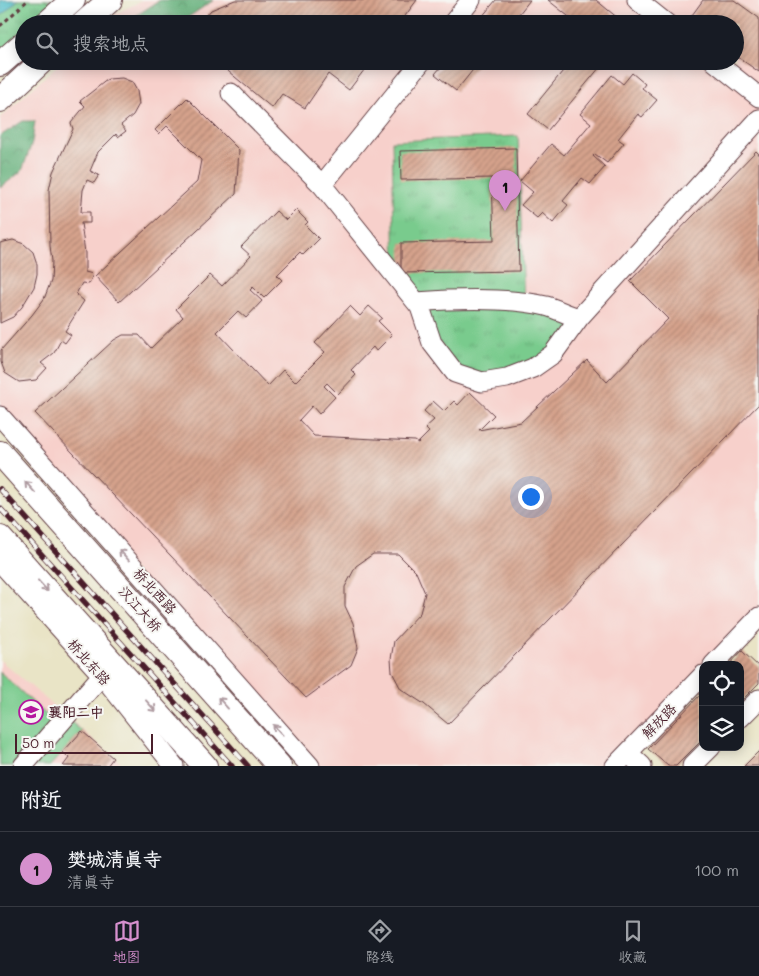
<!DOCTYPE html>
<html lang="zh">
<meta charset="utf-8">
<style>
body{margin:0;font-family:Mali,"LXGW WenKai TC",sans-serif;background:#20242c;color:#f1f3f6}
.controls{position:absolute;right:15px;bottom:15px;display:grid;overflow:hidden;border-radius:10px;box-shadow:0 2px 12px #0003}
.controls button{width:45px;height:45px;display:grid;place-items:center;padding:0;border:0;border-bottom:1px solid #363941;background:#171b24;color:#f1f3f6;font:25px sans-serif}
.scale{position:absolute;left:15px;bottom:12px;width:138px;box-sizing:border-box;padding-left:5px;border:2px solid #4a1f2b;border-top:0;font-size:14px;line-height:18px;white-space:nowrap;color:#4a1f2b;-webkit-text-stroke:4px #f6f6f2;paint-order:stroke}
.you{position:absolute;left:530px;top:496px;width:18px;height:18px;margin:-12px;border:4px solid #fff;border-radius:50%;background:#1a73e8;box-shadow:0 0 0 8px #1a73e833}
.badge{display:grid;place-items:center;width:32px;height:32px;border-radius:50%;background:#d690ce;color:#111;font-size:16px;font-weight:700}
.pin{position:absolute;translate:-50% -41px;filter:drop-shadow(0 1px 2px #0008)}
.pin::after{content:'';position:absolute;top:26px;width:18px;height:15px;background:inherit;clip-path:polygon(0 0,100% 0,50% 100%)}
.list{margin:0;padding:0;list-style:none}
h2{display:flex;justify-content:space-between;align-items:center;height:65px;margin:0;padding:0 20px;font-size:21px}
h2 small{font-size:16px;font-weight:400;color:#9ea1a6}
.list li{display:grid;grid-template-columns:32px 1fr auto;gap:15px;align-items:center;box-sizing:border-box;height:75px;padding:0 20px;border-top:1px solid #363941}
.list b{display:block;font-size:19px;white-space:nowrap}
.list p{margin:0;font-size:16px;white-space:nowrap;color:#9ea1a6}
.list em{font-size:16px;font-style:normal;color:#9ea1a6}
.icon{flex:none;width:28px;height:28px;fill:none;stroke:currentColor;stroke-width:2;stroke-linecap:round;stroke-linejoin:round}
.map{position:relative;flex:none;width:759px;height:766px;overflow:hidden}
.search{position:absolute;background:#171b24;box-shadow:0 2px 12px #0003;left:15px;right:15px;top:15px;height:55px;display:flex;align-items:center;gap:12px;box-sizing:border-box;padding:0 18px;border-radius:28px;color:#9ea1a6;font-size:19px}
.sheet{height:140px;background:#171b24}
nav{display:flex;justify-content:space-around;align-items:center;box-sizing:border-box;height:70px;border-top:1px solid #363941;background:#171b24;font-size:14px;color:#9ea1a6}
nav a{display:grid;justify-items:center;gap:2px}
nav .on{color:#d690ce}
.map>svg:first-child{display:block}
</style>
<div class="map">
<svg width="759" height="766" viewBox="0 0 759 766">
<defs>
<pattern id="forest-crowns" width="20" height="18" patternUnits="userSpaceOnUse" patternTransform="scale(1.25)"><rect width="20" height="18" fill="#62af78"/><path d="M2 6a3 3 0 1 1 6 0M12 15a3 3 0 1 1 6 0" fill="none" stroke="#538e63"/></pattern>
<pattern id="park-tufts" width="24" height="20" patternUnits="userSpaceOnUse" patternTransform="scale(1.25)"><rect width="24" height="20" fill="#79cb8d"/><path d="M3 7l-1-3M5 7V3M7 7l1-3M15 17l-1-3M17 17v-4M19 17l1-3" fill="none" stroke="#6aae7a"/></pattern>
<pattern id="building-hatch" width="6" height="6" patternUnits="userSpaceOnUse" patternTransform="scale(1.25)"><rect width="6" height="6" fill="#d6a38c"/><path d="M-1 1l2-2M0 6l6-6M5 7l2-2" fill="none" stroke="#b08473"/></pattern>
</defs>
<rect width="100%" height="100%" fill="#f6f6f2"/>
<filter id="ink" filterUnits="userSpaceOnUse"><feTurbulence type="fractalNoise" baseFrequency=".02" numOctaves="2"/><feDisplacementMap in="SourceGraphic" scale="10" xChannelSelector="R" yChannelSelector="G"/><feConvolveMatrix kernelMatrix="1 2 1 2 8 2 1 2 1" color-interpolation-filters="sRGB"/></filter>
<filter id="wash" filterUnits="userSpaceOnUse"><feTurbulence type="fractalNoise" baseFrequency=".0096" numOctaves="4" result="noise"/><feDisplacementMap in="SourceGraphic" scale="20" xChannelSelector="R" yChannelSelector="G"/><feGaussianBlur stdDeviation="1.12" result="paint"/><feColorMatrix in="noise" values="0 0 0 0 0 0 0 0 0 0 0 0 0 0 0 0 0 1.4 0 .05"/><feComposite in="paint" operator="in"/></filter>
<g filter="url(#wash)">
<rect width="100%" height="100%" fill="#e9e4c6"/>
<path fill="#f7d0cb" d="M143 0H759V617L713 665H703V675L615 766H310L0 420V118L62 61H735V24H104L115 14Z
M0 660 122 764 121 766H0Z"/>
<path fill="url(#forest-crowns)" stroke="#566752" d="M160 0H214L178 24H128L134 17Z
M23 121H35L32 143 22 171 0 188V136Z"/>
<path fill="url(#park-tufts)" stroke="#62755c" d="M18 0H73L46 24H24V43L0 64V17Z
M518 136 524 303 579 318 553 354 507 378 455 373 395 275 392 141Z
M59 712 82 731 50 766H12Z"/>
<path fill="#79cb8d" stroke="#62755c" d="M0 672 52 720 12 766H0Z"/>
<path fill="#4ebcc7" stroke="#4c6e79" d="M0 0H18L0 17Z"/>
<g id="blocks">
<path fill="url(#building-hatch)" d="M235 0H417L399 24H199L211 10Z
M496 0H530L511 24H476Z
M548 0H596L625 24H578Z
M703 0H734L759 18V72L735 55V24H690L687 22Z
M216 61H371L349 90 328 74 305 108 282 94 272 108Z
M446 61H480L456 91 435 74Z
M571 61H605L548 130 528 114Z
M632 73 645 84 642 88 657 100 642 117 638 114 618 139 624 143 607 163 595 154 593 156 605 167 590 184 582 178 563 201 568 205 553 223 542 213 537 218 521 205 533 192 520 181 551 144 564 155 591 123 580 114 612 75 623 84Z
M122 78 132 82 137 91 139 104 133 115 121 125 126 131 118 137 116 134 98 152 90 171 99 175 94 183 87 180 83 190 81 212H90V223H81L85 253V272L93 274 89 284 82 283 76 294 84 301 65 331 71 335 65 343 61 340 54 353 41 363 47 368 36 380 19 382 5 373 1 362V350L32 315 44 299 51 281 52 261 50 246 49 190 53 172 73 129 71 123 85 106 80 101 108 79Z
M187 98 239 150 236 194 119 302 95 276 197 182 201 160 167 126 159 134 155 130Z
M516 148 519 271 401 273V243L494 241 492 178 401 180 400 151Z
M756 151 759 154V404L448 724 424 704 401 689 392 672 391 659 394 641 420 613 425 593 416 572 398 554H373L356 566 345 587V606L353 623 358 648 351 665 306 698 35 413 114 340 123 335H139L151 348 183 317 176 309 210 275 222 286 251 256 241 247 276 211 286 220 296 210 308 222 305 225 319 239 303 255 300 252 277 275 282 280 264 298 253 287 250 290 262 301 246 318 238 311 217 332 268 386 283 370 295 382 325 352 315 343 350 306 360 316 369 306 382 318 378 321 392 335 376 351 373 347 351 370 356 375 338 394 327 383 324 386 335 397 319 414 312 406 299 420 314 436 415 441 418 443 429 432 425 428 434 420 424 411 433 401 444 411 454 401 458 405 470 392 494 415 479 430 521 422 587 360 607 382 668 319 630 281Z
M13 240 24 244 33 252 37 264V274L34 287 22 307 13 317 0 323V243Z
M742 651 759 667V683L740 702V665H729Z
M703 692V739L676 766H668L648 749Z
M82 731 113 758 107 766H63L69 758 63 752Z
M759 751V766H744Z"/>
</g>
</g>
<g filter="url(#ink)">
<use href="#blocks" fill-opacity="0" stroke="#623d42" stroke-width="1"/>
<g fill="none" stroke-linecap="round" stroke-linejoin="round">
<g stroke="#623d42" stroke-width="21">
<path id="minor" d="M637 0 667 24
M452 24 471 0
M714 61 759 97
M231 93 322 185 422 61
M322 185 420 307 432 343 455 373 482 382 507 378 533 368 553 354 579 318 759 119
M416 302C456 299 507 297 546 306 557 309 568 315 579 318
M0 416 310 766
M0 562 102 675 174 766
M713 665 759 617
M740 718 759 699
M628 753 642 766
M23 766 102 675
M615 766 703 675
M692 766 711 747"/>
</g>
<g stroke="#623d42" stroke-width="26">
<path id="major" d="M46 24 73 0
M83 24 110 0
M0 64 24 43
M0 100 42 61
M0 453 279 766
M0 538 205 766"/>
</g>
<path stroke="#623d42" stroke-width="3" stroke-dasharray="4 4" stroke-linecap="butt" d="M0 26 28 0"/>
<use href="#minor" stroke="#fff" stroke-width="19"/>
<use href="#major" stroke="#fff" stroke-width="24"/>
<g stroke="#4a1f2b" stroke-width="5.5">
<path id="rail" d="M0 489 248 766
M0 508 232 766"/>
</g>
<use href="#rail" stroke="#f6f6f2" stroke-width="4" stroke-dasharray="11" stroke-linecap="butt"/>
</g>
<defs><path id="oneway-shaft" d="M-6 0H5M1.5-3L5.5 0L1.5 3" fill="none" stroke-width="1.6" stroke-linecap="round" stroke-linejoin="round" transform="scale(1.25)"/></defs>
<g stroke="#ae9aa0">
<use href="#oneway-shaft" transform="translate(30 487) rotate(-132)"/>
<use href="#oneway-shaft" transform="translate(124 555) rotate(-132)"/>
<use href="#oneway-shaft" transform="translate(43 586) rotate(48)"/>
<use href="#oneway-shaft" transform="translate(223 703) rotate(-132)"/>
<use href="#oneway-shaft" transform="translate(151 706) rotate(48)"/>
<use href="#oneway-shaft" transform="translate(278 730) rotate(-132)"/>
</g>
</g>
<defs>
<g id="school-ring" transform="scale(1.25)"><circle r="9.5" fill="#f6f6f2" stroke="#b5179e" stroke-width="1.5"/><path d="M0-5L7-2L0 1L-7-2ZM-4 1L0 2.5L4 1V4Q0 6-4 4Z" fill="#b5179e"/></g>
</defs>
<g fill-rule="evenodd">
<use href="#school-ring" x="31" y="712"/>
</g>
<g text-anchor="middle" stroke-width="4" stroke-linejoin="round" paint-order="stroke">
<g font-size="14" fill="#4a1f2b" stroke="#f6f6f2">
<text transform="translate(155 591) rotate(48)" y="5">桥北西路</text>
<text transform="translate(140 609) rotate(48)" y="5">汉江大桥</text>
<text transform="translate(89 662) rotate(49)" y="5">桥北东路</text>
<text transform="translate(659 721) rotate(-46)" y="5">解放路</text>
</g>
<g font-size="14" font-weight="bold" fill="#4a1f2b" stroke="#f6f6f2" text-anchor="start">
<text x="48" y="717">襄阳二中</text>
</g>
</g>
</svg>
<div class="controls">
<button><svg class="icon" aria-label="locate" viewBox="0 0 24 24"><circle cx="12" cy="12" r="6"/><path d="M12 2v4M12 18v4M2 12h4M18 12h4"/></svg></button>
<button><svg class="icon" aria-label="layers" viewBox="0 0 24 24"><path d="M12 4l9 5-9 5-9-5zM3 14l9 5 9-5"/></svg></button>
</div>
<div class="scale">50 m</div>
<div class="you"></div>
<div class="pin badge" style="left:505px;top:211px">1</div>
<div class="search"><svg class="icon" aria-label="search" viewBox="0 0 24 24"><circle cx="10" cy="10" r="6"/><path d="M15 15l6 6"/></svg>搜索地点</div>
</div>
<section class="sheet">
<h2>附近<small></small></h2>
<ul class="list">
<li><span class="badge">1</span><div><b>樊城清真寺</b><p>清真寺</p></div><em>100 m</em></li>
</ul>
</section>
<nav>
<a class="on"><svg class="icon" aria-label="map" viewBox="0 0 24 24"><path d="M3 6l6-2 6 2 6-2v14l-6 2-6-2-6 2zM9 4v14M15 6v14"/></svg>地图</a>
<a><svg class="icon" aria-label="directions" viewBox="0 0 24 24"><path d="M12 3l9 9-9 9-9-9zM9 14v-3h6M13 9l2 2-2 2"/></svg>路线</a>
<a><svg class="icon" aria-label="saved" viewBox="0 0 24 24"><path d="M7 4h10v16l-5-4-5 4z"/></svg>收藏</a>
</nav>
